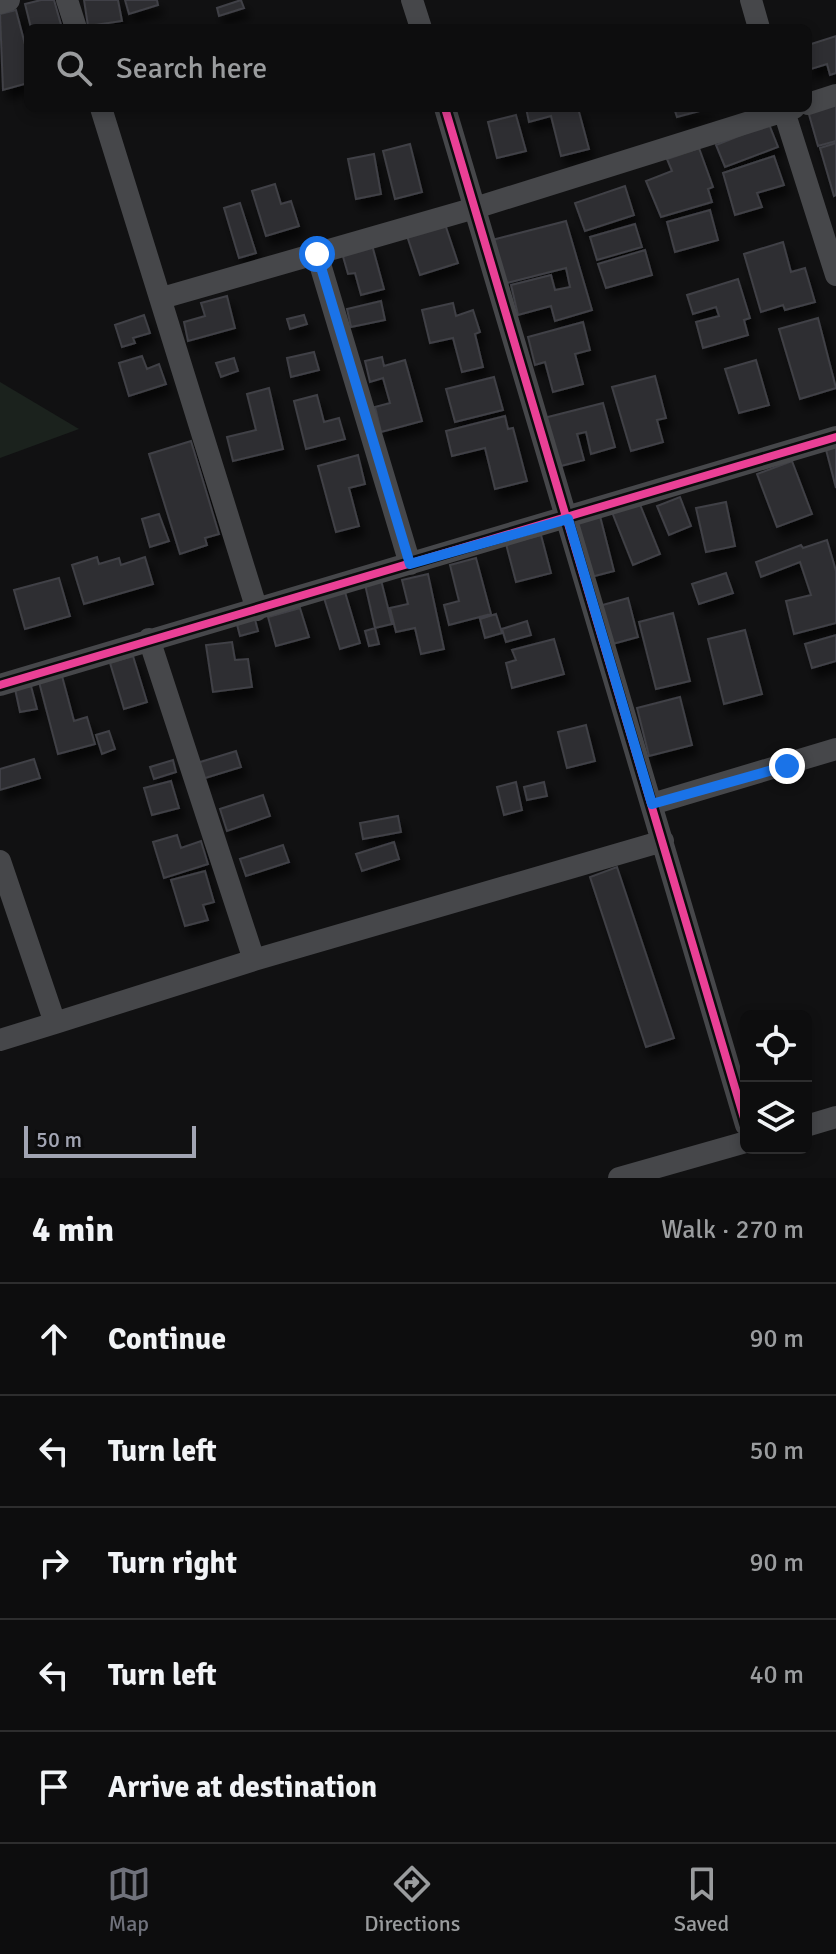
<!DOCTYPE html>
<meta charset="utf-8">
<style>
body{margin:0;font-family:Signika,sans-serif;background:#1b1b1c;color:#f1f3f6}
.controls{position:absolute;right:24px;bottom:24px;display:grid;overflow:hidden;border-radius:12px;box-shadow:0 4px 12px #0003}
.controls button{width:72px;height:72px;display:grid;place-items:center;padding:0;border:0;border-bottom:2px solid #2d2d2e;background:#0d0d0e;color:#f1f3f6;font:40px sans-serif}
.scale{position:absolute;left:24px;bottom:20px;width:172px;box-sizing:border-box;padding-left:8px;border:4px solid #a2a5b3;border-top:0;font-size:22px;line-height:28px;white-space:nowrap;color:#a2a5b3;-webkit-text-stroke:6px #0c0c0d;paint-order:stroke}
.stop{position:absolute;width:24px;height:24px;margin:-18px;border:6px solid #1a73e8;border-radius:50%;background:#fff}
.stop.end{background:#1a73e8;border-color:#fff;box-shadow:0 2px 8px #0008}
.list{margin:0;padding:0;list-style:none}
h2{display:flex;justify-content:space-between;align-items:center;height:104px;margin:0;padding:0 32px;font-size:34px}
h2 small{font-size:26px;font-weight:400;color:#9a9c9e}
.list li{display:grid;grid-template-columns:52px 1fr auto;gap:24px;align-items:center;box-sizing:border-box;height:112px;padding:0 32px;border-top:2px solid #2d2d2e}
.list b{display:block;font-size:30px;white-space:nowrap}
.list em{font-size:26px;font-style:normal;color:#9a9c9e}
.icon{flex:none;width:44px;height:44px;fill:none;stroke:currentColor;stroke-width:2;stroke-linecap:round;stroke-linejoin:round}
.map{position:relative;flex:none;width:836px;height:1178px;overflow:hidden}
.search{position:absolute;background:#0d0d0e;box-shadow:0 4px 12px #0003;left:24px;right:24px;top:24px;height:88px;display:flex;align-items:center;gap:20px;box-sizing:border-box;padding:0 28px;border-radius:12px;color:#9a9c9e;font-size:30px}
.sheet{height:664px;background:#0d0d0e}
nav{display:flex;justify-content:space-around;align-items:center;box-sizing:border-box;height:112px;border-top:2px solid #2d2d2e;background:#0d0d0e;font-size:22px;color:#9a9c9e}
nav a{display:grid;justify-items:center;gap:4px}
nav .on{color:#6f717b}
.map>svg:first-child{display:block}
</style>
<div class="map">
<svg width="836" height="1178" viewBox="0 0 836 1178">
<defs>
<filter id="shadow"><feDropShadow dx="5" dy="9" stdDeviation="4" flood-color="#0009"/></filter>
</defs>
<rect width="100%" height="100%" fill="#111112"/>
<path fill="#1b221d" d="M0 382 79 429 0 458Z"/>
<path fill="#2f2f31" stroke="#404146" stroke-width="2" filter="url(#shadow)" d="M41 0H54L62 28H31L25 4Z
M84 0H118L122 21 88 26Z
M125 0H157L158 5 129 14Z
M241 0 244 8 219 16 217 8Z
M16 10 28 56V83L3 90 0 14Z
M836 36V73L830 75 827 64 808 70V45Z
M836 103V141L818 146 808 111Z
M526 108H578L589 149 561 156 551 116 529 122Z
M674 108H711L677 117Z
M516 115 526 151 497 158 488 122Z
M769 124 778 147 725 167 716 145Z
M836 143V195L834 196 820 148Z
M410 144 422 192 395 199 383 151Z
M699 148 713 187 708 189 712 202 661 217 646 181 672 171 667 159Z
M374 154 381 194 356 199 348 159Z
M774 156 784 185 757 193 762 207 735 215 723 173Z
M275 184 281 204 291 201 299 226 266 236 252 191Z
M625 186 634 215 585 231 575 203Z
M240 203 256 253 239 258 224 208Z
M710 210 718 240 675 252 667 222Z
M566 221 592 310 555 321 551 306 518 315 511 285 551 275 555 290 570 287 566 268 503 284 492 240Z
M445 224 458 263 420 275 407 236Z
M635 224 642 247 597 260 590 237Z
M783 242 791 272 805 268 815 302 785 310 783 305 761 312 744 254Z
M372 245 384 289 361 295 355 273 348 274 342 253Z
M645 250 652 275 606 288 598 264Z
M738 279 750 318 744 320 748 335 703 348 696 322 719 316 716 307 693 314 687 295Z
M227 296 235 328 188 341 184 322 205 316 201 303Z
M381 301 385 320 351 327 347 309Z
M453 303 456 316 473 310 480 332 475 334 483 367 462 372 453 338 430 343 422 310Z
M144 315 150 333 133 338 135 343 122 347 115 325Z
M304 315 307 324 290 329 287 319Z
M818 318 836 388 800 399 779 329Z
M583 322 590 350 575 354 583 384 553 392 545 362 535 365 528 337Z
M314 352 319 370 291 377 287 358Z
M142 356 147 369 159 364 166 384 129 396 119 363Z
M382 357 384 366 405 360 422 421 381 432 375 407 390 403 383 378 370 382 365 361Z
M234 358 238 371 221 377 216 363Z
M756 360 769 405 739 413 725 369Z
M655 376 666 418 657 420 663 442 631 451 612 387Z
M494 377 503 410 455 422 446 389Z
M269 388 283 449 233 461 227 437 256 430 247 394Z
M317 395 324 422 339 418 345 439 306 449 294 401Z
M603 403 615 447 591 454 586 432 577 434 584 460 561 466 544 418Z
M505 416 508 429 513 428 527 481 495 489 485 448 452 456 446 431Z
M836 439V488L824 442Z
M191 441 219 534 205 538 207 545 180 554 149 454Z
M358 455 365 484 349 488 359 526 336 532 318 466Z
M792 461 812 514 777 527 757 474Z
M680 497 691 526 669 535 657 506Z
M639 502 660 554 633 565 612 512Z
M726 502 735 546 706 552 696 508Z
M159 514 169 541 150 547 142 519Z
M600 516 614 571 587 578 573 523Z
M541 535 551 573 516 582 506 544Z
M827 540 836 571V623L794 634 786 601 811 595 800 562 761 577 756 562 801 545 803 548Z
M97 557 99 564 119 558 121 565 145 557 153 584 84 604 72 565Z
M476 558 491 614 449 625 444 605 459 601 450 565Z
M726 573 733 593 699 604 692 584Z
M428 574 444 649 421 654 415 628 396 632 390 608 408 604 402 580Z
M380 576 392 624 375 628 364 580Z
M59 578 70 616 25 629 14 590Z
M345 592 360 643 340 649 324 598Z
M628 598 638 637 609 645 599 606Z
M300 608 309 637 276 646 268 617Z
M253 612 258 631 240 636 235 617Z
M673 613 690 681 656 689 639 622Z
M496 614 502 633 485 638 480 619Z
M527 621 531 635 506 642 502 629Z
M375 628 379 644 369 646 365 631Z
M745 630 762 694 724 704 708 639Z
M836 635V661L812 668 805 644Z
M554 639 564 674 512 688 506 663 516 660 512 650Z
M232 642 235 660 248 659 252 687 213 692 206 645Z
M133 656 147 702 124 709 110 663Z
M62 676 74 721 87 717 95 744 58 754 39 682Z
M31 686 37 709 20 712 15 689Z
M680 697 692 745 649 756 637 708Z
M586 725 595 761 567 768 558 732Z
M109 731 115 749 102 754 96 735Z
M236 751 241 767 202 779 197 763Z
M34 759 40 778 0 790V769Z
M173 760 176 772 154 779 150 767Z
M171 781 179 808 152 815 144 788Z
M516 782 522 810 504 815 497 787Z
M544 782 547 796 527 800 524 787Z
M263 795 270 816 227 831 220 809Z
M398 816 401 832 363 839 360 823Z
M177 835 181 848 201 841 208 864 164 878 153 842Z
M394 842 399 859 362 871 356 854Z
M283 845 289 862 246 876 240 859Z
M617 867 674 1038 646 1047 590 877Z
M205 871 214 902 203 905 208 920 185 926 171 880Z"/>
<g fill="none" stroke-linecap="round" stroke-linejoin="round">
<path stroke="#46474a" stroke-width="22" d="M67 0 76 28
M412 0 421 28
M751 0 759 28
M0 3 9 0
M808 104 836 95
M101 108 257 610
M445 108 746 1125
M783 108 836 275
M317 254 410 564
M162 298 475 208 794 108
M149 639 254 960 663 841
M0 685 836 437
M652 804 836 749
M0 861 55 1023 254 960
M0 1040 55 1023
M806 1126 836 1117
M619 1178 746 1142"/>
<g stroke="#0c0c0d" stroke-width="13">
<path id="cycleway" d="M445 108 746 1125
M0 685 836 437"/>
</g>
<use href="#cycleway" stroke="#ea4096" stroke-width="8"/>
</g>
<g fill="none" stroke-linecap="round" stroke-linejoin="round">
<path stroke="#1a73e8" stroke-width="10" d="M317 254 410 564 568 519 652 804 787 766"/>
</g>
</svg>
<div class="controls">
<button><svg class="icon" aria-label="locate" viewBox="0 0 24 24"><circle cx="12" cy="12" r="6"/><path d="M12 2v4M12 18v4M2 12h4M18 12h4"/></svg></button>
<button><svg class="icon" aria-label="layers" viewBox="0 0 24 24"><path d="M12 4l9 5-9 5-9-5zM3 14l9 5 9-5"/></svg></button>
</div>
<div class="scale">50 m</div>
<div class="stop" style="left:317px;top:254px"></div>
<div class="stop end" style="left:787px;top:766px"></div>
<div class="search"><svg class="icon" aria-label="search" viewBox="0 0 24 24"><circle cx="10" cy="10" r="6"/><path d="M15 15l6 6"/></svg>Search here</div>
</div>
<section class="sheet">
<h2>4 min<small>Walk · 270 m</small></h2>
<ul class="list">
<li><svg class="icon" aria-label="ahead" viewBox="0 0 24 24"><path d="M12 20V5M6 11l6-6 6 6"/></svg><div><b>Continue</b></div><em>90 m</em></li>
<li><svg class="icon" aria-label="left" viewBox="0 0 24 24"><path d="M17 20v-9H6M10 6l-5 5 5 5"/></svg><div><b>Turn left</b></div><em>50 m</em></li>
<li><svg class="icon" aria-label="right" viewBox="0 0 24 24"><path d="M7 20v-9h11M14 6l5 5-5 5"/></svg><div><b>Turn right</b></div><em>90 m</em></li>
<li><svg class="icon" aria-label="left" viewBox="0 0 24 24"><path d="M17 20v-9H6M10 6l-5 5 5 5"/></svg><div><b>Turn left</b></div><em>40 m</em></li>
<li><svg class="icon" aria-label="arrive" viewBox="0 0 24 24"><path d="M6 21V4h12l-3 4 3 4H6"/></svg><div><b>Arrive at destination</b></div></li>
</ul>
</section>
<nav>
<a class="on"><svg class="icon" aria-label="map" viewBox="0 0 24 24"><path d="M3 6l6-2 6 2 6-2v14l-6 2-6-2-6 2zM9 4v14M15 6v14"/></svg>Map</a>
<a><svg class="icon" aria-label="directions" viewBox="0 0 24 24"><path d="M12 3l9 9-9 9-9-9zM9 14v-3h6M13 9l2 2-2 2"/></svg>Directions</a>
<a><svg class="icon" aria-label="saved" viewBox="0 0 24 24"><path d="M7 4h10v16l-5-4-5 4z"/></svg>Saved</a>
</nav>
